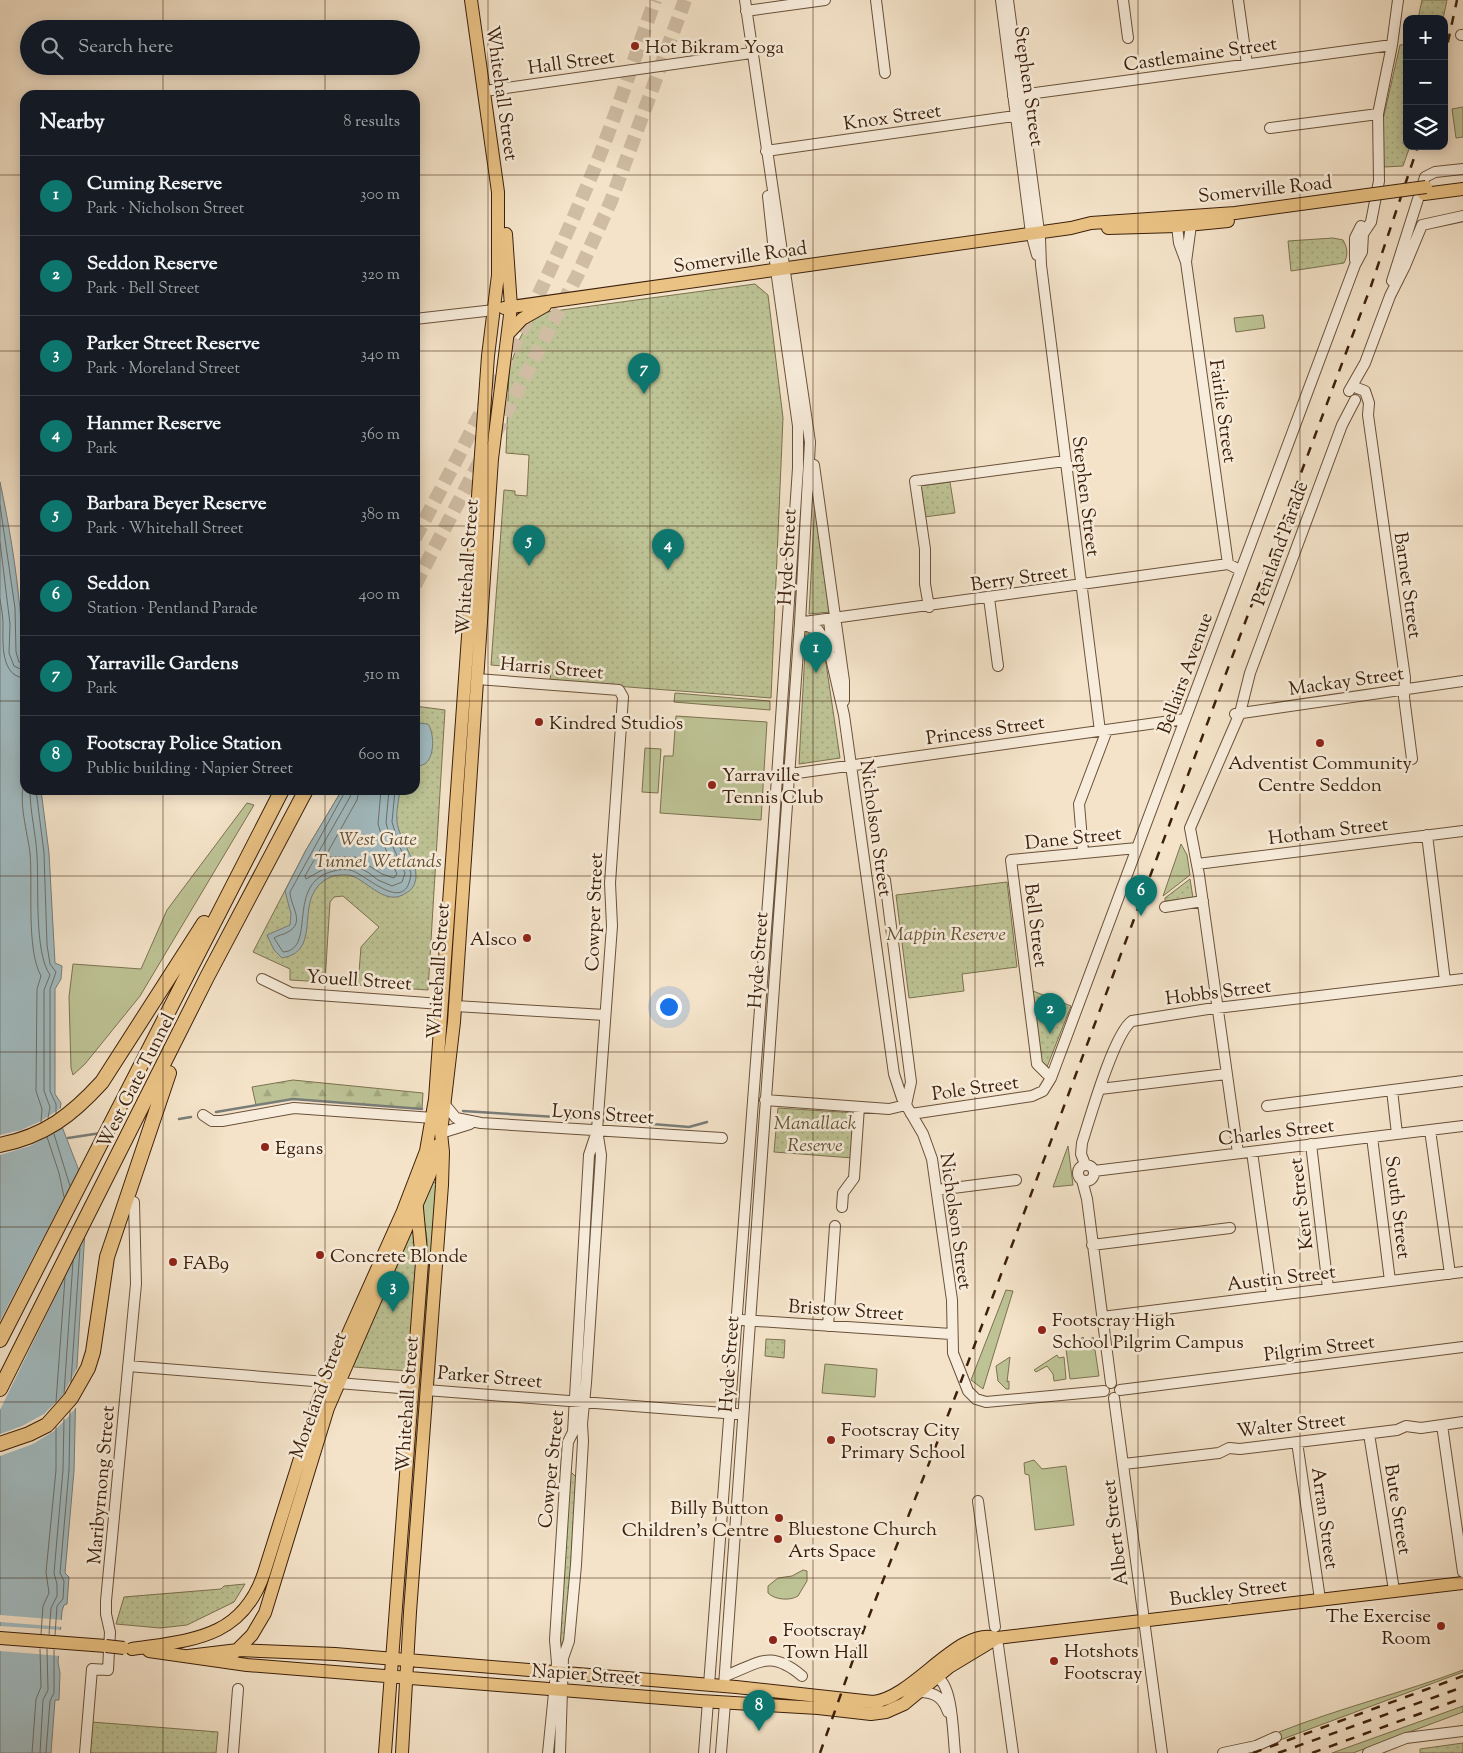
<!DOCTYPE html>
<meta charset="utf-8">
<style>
body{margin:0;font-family:"Sorts Mill Goudy",serif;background:#242831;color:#f1f3f6}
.controls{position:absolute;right:15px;top:15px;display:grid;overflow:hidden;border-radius:10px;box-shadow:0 2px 12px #0003}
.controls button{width:45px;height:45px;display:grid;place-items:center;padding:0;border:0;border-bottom:1px solid #363941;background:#171b24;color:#f1f3f6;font:25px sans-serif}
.you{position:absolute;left:668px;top:1006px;width:18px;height:18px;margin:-12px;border:4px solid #fff;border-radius:50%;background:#1a73e8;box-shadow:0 0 0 8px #1a73e833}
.badge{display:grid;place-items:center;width:32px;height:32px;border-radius:50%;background:#0f766e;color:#fff;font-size:16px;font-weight:700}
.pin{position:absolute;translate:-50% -41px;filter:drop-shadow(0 1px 2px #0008)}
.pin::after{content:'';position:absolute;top:26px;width:18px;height:15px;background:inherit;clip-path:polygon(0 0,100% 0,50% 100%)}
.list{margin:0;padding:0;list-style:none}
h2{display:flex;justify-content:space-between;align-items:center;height:65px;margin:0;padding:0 20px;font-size:21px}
h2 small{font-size:16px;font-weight:400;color:#9ea1a6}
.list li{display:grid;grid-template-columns:32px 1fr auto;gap:15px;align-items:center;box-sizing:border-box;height:80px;padding:0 20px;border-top:1px solid #363941}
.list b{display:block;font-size:19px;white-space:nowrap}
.list p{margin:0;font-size:16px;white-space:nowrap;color:#9ea1a6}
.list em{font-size:16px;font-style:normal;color:#9ea1a6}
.icon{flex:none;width:28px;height:28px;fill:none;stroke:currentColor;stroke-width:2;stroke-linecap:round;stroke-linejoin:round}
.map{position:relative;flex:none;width:1463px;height:1753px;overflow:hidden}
.search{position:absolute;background:#171b24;box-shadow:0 2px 12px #0003;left:20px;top:20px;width:400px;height:55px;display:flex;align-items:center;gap:12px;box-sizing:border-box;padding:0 18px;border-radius:28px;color:#9ea1a6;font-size:19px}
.panel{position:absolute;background:#171b24;box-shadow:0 2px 12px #0003;left:20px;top:90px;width:400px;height:705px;border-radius:15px}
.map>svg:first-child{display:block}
</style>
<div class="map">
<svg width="1463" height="1753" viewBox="0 0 1463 1753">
<defs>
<pattern id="forest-firs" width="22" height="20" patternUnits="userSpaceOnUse" patternTransform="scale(1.25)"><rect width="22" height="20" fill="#bdc395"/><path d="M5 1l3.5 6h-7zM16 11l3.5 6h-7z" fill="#a3a77f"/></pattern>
<pattern id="park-dots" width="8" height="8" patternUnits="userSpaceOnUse" patternTransform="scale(1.25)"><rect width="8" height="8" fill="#bdc395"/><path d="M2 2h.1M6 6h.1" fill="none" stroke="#a3a77f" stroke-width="1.8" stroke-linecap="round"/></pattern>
</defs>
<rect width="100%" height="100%" fill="#f4e3c9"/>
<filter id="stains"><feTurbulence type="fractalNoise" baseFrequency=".004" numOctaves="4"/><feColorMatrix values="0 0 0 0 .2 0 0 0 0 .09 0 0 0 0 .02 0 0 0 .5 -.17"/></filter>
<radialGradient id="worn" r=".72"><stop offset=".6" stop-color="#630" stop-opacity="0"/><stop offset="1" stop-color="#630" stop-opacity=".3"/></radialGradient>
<path fill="#bdc395" stroke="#7c7250" d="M1463 107V137L1456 138 1452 109Z
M1263 315 1265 328 1236 332 1234 318Z
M675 693 770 701V710L674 702Z
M676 716 767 722 761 820 660 813 664 756H673Z
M645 748 661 749 658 793 642 792Z
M247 803 254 805 140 996 85 1064 73 1075 71 1068 69 997 73 964 141 969 167 910Z
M1181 844 1187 855 1190 875 1163 896Z
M1068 1146 1073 1185 1053 1187Z
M432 1182 438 1183 422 1371 418 1370 427 1240 422 1206Z
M1006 1290 1013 1291 983 1389 971 1380Z
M1083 1337 1086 1343 1093 1337 1099 1376 1070 1379 1066 1349Z
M1057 1355 1059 1358 1064 1357 1066 1379 1054 1381 1053 1374 1047 1366 1036 1372 1034 1370Z
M1010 1357 1007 1382 1009 1381V1389H1006L998 1381 996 1366Z
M825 1364 877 1369 875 1397 822 1393Z
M1034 1460 1042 1469 1066 1466 1074 1525 1035 1530 1029 1475 1025 1474 1024 1463Z
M803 1570 807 1571V1581L798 1596C790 1601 775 1600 768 1593V1586L778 1578 792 1576Z
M1463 1670V1672L1248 1752 1281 1738 1279 1732C1340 1708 1402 1693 1463 1670Z
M1463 1706V1712L1353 1753H1332Z"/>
<path fill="url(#forest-firs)" stroke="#7c7250" d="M293 1080 423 1093 422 1109 293 1099 256 1105 252 1087Z"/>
<path fill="url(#park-dots)" stroke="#7c7250" d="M1422 0H1447L1443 19H1418Z
M1407 44V146H1410L1403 166 1384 167 1382 124 1400 45Z
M1333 238 1343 240C1348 249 1348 255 1344 263L1291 271 1288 241Z
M755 284 768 295 783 418 771 698 550 681 551 670 491 665 504 490 515 491V495L527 496 529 455 506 453 509 371 518 342 531 317 547 312Z
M950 482 955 513 924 517 920 486Z
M815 501 830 612 809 614Z
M806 632 823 643 840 758 799 764Z
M415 706 445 710 428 990 358 985 361 947 379 927 343 896 334 897 330 902 325 982 290 980V969L253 952 306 850 342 790H415Z
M1190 879 1193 898 1165 901V898Z
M1007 882 1017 967 962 974 964 991 909 998 896 895Z
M1033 991 1071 1006 1047 1067 1041 1061Z
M778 1108 856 1113 853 1158 774 1152Z
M410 1231 414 1233 417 1260 409 1371 354 1367 351 1364Z
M766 1339 785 1340 784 1358 765 1356Z
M572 1473 576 1477 566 1644 563 1646 559 1645 568 1474Z
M245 1584 234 1602 187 1625 160 1628 116 1624 124 1597 221 1589 224 1586Z
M92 1722 218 1732 216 1753H88Z
M1463 1743V1753H1420V1749Z"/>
<path fill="#a1bbc1" stroke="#797d78" d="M0 482C9 524 16 567 20 609 22 629 19 647 25 667V790H41L49 853 55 963 62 966 61 979 55 989V1094L61 1103 59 1119 78 1168 86 1213 76 1383 74 1471 65 1573 69 1577 67 1604 64 1605 62 1611 58 1662 60 1673 59 1700H55L51 1753H0Z
M415 723 428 724C434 732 435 755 426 763 424 765 418 766 415 767Z
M342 790H400C399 799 396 811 397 821 398 839 421 865 415 882 414 887 410 891 406 893 386 907 369 882 352 876 347 874 338 875 333 876 288 893 327 951 282 958L274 950 267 935 290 925 291 914 285 891 306 850Z"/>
<path fill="#f4e3c9" d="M64 1106 62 1118 65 1125 51 1135 30 1146 0 1155V1135L21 1130 41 1121Z
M80 1167 89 1213 88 1230 0 1410V1321Z
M80 1363 78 1405 68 1417 54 1431 33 1444 0 1456V1434L22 1426 44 1414 62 1396Z
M0 1615 63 1620V1627L0 1622Z
M0 1626 63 1630 61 1656 0 1651Z"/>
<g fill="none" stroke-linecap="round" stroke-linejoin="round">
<path stroke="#6e6e66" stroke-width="1" d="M0 505 15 608 16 652 19 662 25 664
M0 542 10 624 9 653 14 666 25 671
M0 599C1 607 3 615 3 623 3 642 0 677 25 678
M25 781C17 797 28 835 30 853 33 886 26 949 41 976L37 989 36 1091 42 1109 41 1122
M30 790C30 812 36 834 37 856 39 886 34 952 50 975L44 990V1091L50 1107 48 1118
M36 790 44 853 47 945 50 964 56 972 50 989V1091L56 1104V1113
M346 790 290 892C290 906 306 922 288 932 283 935 278 935 274 938L283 952C318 950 284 882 334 871 339 869 348 869 353 871 370 878 407 915 411 873L399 845 392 822 395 790
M352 790 350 797 305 876 306 879 331 865 351 863 369 873 378 880 392 886 402 882 405 873 393 847 386 823 389 790
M359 790 357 800 325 857H355L382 874 394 878 397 874 386 850 378 824 381 790
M54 1134 70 1186
M47 1137 59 1173 64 1197
M71 1382 80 1248
M64 1394 73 1261
M56 1402 65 1278
M41 1634 43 1606 49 1593 46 1572 56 1470V1427
M49 1634 51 1608 57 1596V1584L54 1573 63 1470 64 1419
M55 1635 57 1606 63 1599 64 1581 60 1573 69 1470 70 1411
M32 1753 36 1699 41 1687 40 1649
M40 1753 43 1700 48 1690 47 1649
M46 1753 50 1701 54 1693V1650"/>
<path stroke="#797d78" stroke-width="2.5" d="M463 1111 588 1119
M216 1112 293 1099 422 1109
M179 1119 191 1117
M603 1120 689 1127 707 1122
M68 1138 101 1133"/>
<path stroke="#cfbca3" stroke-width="14" stroke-dasharray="14 7" stroke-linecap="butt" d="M495 434 577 276 611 201 685 0
M415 538C479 419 543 293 595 167 617 113 635 56 655 0
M415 585 481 459"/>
<g stroke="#6a513a" stroke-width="12">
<path id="minor" d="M876 0 885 73
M1001 0 1031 233 1037 255
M1008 0 1040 239 1041 265 1100 731
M1123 0 1128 38
M1238 0 1247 64
M746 11 825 0
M1461 35H1463
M485 91 751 53
M1013 96 1392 45
M1270 128 1378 114
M766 151 1022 115
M1422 225 1463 216
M1177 226 1179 243 1186 262 1228 564
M1363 234 1371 222 1379 181 1378 114 1392 45 1398 0
M1355 260V238L1361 226
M1186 262 1191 225
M1392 281 1425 177 1435 172 1463 169
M415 319 494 310
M1357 388 1365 391 1369 403 1368 415 1405 678 1404 697 1412 759
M1349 391 1365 363 1390 296 1405 266 1422 225
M814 465 844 681V701
M989 598 998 666
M929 607 925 584V549L915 481 1065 461
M829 620 832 647
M804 622 1228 564 1240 570
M800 623 818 630 828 645 844 715 894 1074 902 1098 923 1134 932 1159 952 1300 953 1353 968 1391 976 1399 986 1402 1104 1391
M477 679 619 690 623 697 610 883 612 926 597 1130 601 1155 586 1383 582 1424 583 1441 576 1565 569 1641 563 1658 560 1753
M1235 714 1463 681
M783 775 1185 719
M1427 835 1445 981
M1083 852 1079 804 1107 730
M1197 864 1463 831
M1165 907 1203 901
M262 979 291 993 441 1004
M455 1006 605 1015
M1051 1078 1037 1064 1011 860 1137 848
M1100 1089 1226 1074
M1392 1090 1397 1134
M765 1100 889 1109 906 1105 911 1082 885 880
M446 1106 456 1118 481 1123 722 1138
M1267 1106 1463 1081
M911 1114 1032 1096 1043 1091 1051 1078 1355 265 1362 252 1363 234
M203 1115 212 1121H222L294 1108 433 1118
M1430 1130 1450 1274
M441 1133 470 1124
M1372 1137 1390 1281
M1311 1144 1328 1288
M1252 1152 1272 1295
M1238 1153 1199 875 1190 828 1240 713 1250 673 1342 425 1355 400
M1085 1164 1081 1154 1082 1143C1090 1118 1114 1033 1132 1021L1208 1009 1463 979
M1078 1173a8 8 0 1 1 16 0a8 8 0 1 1-16 0Z
M1094 1171 1463 1126
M1082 1180 1087 1199 1111 1383
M937 1190 1016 1180
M842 1207 843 1193 854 1178 859 1107
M1092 1245 1230 1228
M1102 1317 1463 1272
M742 1320 951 1334
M828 1326 835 1226
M128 1366 326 1382
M338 1383 412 1389
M426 1390 737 1414
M1120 1390 1463 1347
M1114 1398 1162 1753
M1442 1425 1463 1572
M1369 1434 1394 1590
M1297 1442 1320 1599
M1124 1464 1219 1453 1229 1448 1240 1449 1397 1430 1406 1426 1421 1428 1463 1422
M978 1501 995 1627
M997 1638 1013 1753
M725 1676C759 1663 770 1649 802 1676
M936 1677C953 1683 953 1736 955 1753
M709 1685 773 836 798 468V426L776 270 768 196
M724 1686 800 623 810 442 745 0
M920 1692C935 1692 943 1698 948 1712
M85 1753 92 1669 108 1670 110 1632 106 1614V1601L136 1284 134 1202
M233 1753 238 1689
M548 1753 557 1663 555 1640 566 1468 568 1442 573 1432 589 1155 596 1134
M704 1753 708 1701
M721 1753 725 1703
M1223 1753 1256 1746 1276 1737
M1368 1753 1406 1738 1463 1731"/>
</g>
<g stroke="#3c200b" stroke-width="14">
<path id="major" d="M1424 194 1463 189
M1108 228 1177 226 1228 221
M504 308 1071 228 1091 223 1235 213 1367 195
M508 334 522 319 545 306
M0 1638 106 1646
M132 1649C191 1640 242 1639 264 1573L318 1401 403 1211 426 1151 435 1099 488 356 498 275V192L471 0
M149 1651 247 1665 700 1701 818 1708 871 1714 886 1712 904 1704 949 1667 997 1638
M235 1652 252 1635 265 1613 328 1408 430 1174 438 1145
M188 1656 238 1650 335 1654 736 1687 873 1702C914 1698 958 1626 997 1638L1463 1583
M385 1753 422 1262 415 1187
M402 1753 410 1612 442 1185 443 1152 441 1133 454 1022 492 459 511 307 506 234"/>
</g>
<g stroke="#3c200b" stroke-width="16">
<path id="highway" d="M0 1145C45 1136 72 1115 102 1082L204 923
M0 1340 282 790
M0 1389 207 977 306 790
M0 1444 29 1434 47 1425 71 1398 88 1368 93 1352 107 1257 169 1073"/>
</g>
<use href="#minor" stroke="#f8eddc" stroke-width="10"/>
<use href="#major" stroke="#eac284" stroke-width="12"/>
<use href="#highway" stroke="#eac284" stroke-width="14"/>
<path stroke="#3c200b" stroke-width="2.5" stroke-dasharray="9 9" stroke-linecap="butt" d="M1444 60 1457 0
M820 1753 864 1629 957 1392 1371 286 1418 146
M1253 1753 1463 1676
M1278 1753 1463 1687
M1312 1753 1463 1698"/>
<g stroke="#3c200b" stroke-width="14" stroke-linecap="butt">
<path id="major-bridge" d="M1367 195 1426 187
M106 1646 124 1648"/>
</g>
<use href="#major-bridge" stroke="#eac284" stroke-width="12"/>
</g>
<path fill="none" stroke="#3c200b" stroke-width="1" stroke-opacity="0.55" d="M163 0V29M325 0V29M488 0V1753M650 0V1753M813 0V1753M975 0V1753M1138 0V1753M1300 0V1753M163 66V95M325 66V95M0 175H25M415 175H1463M0 351H25M415 351H1463M0 526H25M415 526H1463M0 701H25M415 701H1463M163 790V1753M325 790V1753M0 876H1463M0 1052H1463M0 1227H1463M0 1402H1463M0 1578H1463"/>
<g fill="#8f2418" stroke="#f8eddc" stroke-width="2">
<circle cx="635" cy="46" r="5"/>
<circle cx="539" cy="722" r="5"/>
<circle cx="1320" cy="743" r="5"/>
<circle cx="712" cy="785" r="5"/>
<circle cx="527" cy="938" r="5"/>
<circle cx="265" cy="1147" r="5"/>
<circle cx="320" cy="1255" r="5"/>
<circle cx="173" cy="1262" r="5"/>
<circle cx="1042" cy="1330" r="5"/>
<circle cx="831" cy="1440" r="5"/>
<circle cx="779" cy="1518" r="5"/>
<circle cx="778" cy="1539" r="5"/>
<circle cx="1441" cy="1626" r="5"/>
<circle cx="773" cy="1640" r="5"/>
<circle cx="1054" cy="1661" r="5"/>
</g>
<g text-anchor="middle" stroke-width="5" stroke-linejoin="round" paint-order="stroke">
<g font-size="19" fill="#3c200b" stroke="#f8eddc" text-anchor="start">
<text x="645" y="53">Hot Bikram Yoga</text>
<text x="549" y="729">Kindred Studios</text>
<text x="1320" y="769" text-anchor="middle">Adventist Community<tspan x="1320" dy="22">Centre Seddon</tspan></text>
<text x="722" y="781">Yarraville<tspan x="722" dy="22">Tennis Club</tspan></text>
<text x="517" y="945" text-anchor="end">Alsco</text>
<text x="275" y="1154">Egans</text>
<text x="330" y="1262">Concrete Blonde</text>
<text x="183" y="1269">FAB9</text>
<text x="1052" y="1326">Footscray High<tspan x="1052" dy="22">School Pilgrim Campus</tspan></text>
<text x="841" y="1436">Footscray City<tspan x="841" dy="22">Primary School</tspan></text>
<text x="769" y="1514" text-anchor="end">Billy Button<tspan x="769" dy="22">Children's Centre</tspan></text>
<text x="788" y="1535">Bluestone Church<tspan x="788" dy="22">Arts Space</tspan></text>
<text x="1431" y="1622" text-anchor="end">The Exercise<tspan x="1431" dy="22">Room</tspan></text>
<text x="783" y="1636">Footscray<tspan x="783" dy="22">Town Hall</tspan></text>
<text x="1064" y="1657">Hotshots<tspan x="1064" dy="22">Footscray</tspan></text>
</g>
<g font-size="19" fill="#3c200b" stroke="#f8eddc">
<text transform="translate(1200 53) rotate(-8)" y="7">Castlemaine Street</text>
<text transform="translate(571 61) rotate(-8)" y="7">Hall Street</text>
<text transform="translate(1030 86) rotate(82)" y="7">Stephen Street</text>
<text transform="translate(503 93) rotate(82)" y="7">Whitehall Street</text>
<text transform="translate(892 116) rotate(-8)" y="7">Knox Street</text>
<text transform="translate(1265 188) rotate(-6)" y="7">Somerville Road</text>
<text transform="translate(740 256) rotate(-8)" y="7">Somerville Road</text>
<text transform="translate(1224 411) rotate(82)" y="7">Fairlie Street</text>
<text transform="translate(1087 496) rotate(83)" y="7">Stephen Street</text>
<text transform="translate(1279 543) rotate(-70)" y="7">Pentland Parade</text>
<text transform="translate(786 557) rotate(-87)" y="7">Hyde Street</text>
<text transform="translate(466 567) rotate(-86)" y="7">Whitehall Street</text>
<text transform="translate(1019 577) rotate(-8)" y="7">Berry Street</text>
<text transform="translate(1409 585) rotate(82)" y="7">Barnet Street</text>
<text transform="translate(552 667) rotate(5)" y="7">Harris Street</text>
<text transform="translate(1184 673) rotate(-70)" y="7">Bellairs Avenue</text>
<text transform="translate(1346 680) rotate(-8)" y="7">Mackay Street</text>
<text transform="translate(985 729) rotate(-8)" y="7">Princess Street</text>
<text transform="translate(877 828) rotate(82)" y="7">Nicholson Street</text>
<text transform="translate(1328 830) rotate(-7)" y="7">Hotham Street</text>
<text transform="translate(1073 837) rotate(-6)" y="7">Dane Street</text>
<text transform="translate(593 912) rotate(-88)" y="7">Cowper Street</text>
<text transform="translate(1037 925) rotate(83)" y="7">Bell Street</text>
<text transform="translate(757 960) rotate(-86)" y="7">Hyde Street</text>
<text transform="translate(437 971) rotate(-86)" y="7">Whitehall Street</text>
<text transform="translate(359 979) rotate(4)" y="7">Youell Street</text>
<text transform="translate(1218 991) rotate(-7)" y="7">Hobbs Street</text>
<text transform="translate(135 1080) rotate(-63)" y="7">West Gate Tunnel</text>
<text transform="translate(975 1087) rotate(-8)" y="7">Pole Street</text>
<text transform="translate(603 1113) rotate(4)" y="7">Lyons Street</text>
<text transform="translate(1276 1131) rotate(-7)" y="7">Charles Street</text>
<text transform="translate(1300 1204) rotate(-97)" y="7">Kent Street</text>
<text transform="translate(1399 1207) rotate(83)" y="7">South Street</text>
<text transform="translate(957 1221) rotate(82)" y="7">Nicholson Street</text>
<text transform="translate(1281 1277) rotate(-7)" y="7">Austin Street</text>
<text transform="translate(846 1309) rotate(4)" y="7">Bristow Street</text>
<text transform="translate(1319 1347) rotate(-7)" y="7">Pilgrim Street</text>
<text transform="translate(728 1364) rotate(-86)" y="7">Hyde Street</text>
<text transform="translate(490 1376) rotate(5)" y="7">Parker Street</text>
<text transform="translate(317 1395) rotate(-70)" y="7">Moreland Street</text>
<text transform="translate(406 1404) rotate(-86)" y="7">Whitehall Street</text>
<text transform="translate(1291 1424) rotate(-6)" y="7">Walter Street</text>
<text transform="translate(550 1469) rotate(-84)" y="7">Cowper Street</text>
<text transform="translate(100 1485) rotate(-85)" y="7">Maribyrnong Street</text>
<text transform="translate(1399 1509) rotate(81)" y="7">Bute Street</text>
<text transform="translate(1326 1518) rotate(82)" y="7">Arran Street</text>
<text transform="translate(1114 1533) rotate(-97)" y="7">Albert Street</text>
<text transform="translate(1228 1591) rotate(-7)" y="7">Buckley Street</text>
<text transform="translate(586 1673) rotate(4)" y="7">Napier Street</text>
</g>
<g font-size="19" font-style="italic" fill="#635134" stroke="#f8eddc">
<text x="378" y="845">West Gate<tspan x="378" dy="22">Tunnel Wetlands</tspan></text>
<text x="946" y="940">Mappin Reserve</text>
<text x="815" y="1129">Manallack<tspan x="815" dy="22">Reserve</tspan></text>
</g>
</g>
<rect width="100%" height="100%" filter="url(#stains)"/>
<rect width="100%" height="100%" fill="url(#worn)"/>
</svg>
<div class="controls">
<button>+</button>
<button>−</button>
<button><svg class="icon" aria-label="layers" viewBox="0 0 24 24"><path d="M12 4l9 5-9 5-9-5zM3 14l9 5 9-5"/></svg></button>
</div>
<div class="you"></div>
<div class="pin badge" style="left:816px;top:673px">1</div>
<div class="pin badge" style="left:1050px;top:1034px">2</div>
<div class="pin badge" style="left:393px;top:1312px">3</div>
<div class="pin badge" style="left:668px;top:570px">4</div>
<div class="pin badge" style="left:529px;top:566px">5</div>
<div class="pin badge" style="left:1141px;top:916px">6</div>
<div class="pin badge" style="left:644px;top:394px">7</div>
<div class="pin badge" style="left:759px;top:1731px">8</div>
<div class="search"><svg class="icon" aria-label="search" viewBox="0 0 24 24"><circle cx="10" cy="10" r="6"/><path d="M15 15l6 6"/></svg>Search here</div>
<section class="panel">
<h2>Nearby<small>8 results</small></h2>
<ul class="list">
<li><span class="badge">1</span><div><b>Cuming Reserve</b><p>Park · Nicholson Street</p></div><em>300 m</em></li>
<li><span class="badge">2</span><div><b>Seddon Reserve</b><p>Park · Bell Street</p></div><em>320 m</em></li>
<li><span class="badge">3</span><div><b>Parker Street Reserve</b><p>Park · Moreland Street</p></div><em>340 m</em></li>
<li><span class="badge">4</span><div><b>Hanmer Reserve</b><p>Park</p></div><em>360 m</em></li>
<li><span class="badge">5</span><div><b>Barbara Beyer Reserve</b><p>Park · Whitehall Street</p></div><em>380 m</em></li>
<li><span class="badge">6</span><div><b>Seddon</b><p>Station · Pentland Parade</p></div><em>400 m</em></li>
<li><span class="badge">7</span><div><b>Yarraville Gardens</b><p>Park</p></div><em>510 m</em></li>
<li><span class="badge">8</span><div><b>Footscray Police Station</b><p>Public building · Napier Street</p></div><em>600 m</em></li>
</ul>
</section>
</div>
